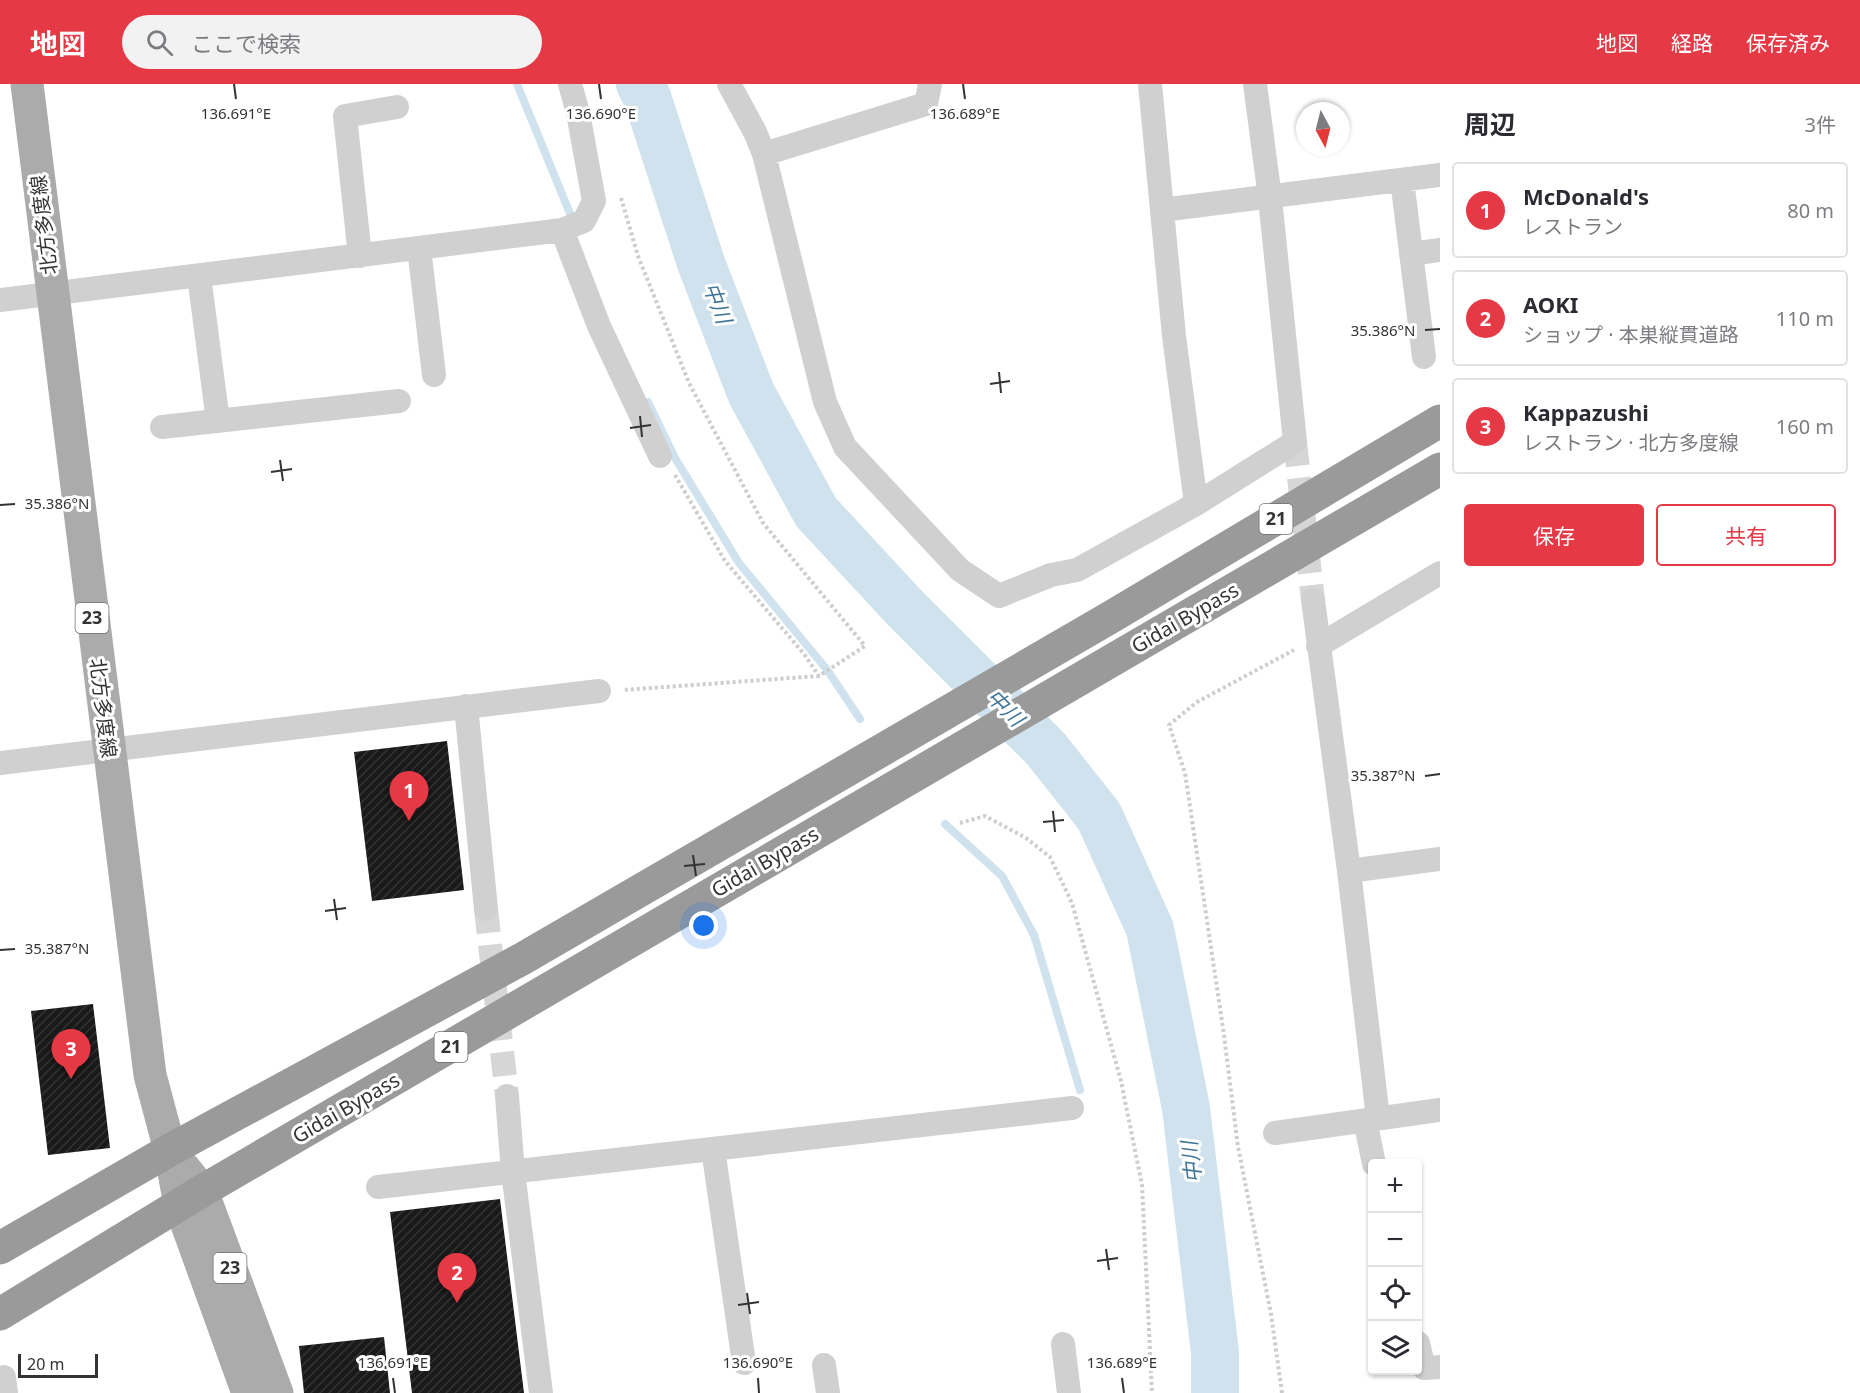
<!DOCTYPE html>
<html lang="ja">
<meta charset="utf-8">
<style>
body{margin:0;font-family:"Noto Sans","Noto Sans JP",sans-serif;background:#f2f2f3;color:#2b2b33}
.controls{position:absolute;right:18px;bottom:18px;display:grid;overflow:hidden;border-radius:6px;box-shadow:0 2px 4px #0004}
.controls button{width:54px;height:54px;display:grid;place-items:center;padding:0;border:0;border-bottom:2px solid #e1e1e2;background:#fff;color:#2b2b33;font:30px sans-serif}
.compass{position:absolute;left:1296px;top:18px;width:54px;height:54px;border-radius:50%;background:#fff;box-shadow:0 2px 4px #0004;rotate:173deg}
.scale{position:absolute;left:18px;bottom:15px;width:80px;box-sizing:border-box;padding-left:6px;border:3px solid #333;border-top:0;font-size:16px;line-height:21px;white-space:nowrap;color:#333;-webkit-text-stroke:4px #fff;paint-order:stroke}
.you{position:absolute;left:704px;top:842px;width:21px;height:21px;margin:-15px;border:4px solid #fff;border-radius:50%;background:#1a73e8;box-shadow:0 0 0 9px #1a73e833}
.badge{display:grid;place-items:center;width:39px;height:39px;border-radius:50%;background:#e63946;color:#fff;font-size:20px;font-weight:700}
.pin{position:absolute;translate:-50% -50px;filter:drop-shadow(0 2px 3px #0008)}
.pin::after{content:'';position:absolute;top:32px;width:21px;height:18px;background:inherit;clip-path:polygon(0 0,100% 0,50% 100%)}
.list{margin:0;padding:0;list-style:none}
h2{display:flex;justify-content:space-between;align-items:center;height:78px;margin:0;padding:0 24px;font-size:26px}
h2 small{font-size:20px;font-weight:400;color:#7c7c81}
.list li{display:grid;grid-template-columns:39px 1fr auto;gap:18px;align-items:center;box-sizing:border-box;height:96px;margin:0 12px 12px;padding:0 12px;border:2px solid #e1e1e2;border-radius:6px}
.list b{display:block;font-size:22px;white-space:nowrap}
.list p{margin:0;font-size:20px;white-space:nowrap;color:#7c7c81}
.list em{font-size:20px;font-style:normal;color:#7c7c81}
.actions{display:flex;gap:12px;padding:18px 24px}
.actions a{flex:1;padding:14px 0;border:2px solid #e63946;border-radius:6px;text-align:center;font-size:21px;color:#e63946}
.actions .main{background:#e63946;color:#fff}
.icon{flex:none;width:33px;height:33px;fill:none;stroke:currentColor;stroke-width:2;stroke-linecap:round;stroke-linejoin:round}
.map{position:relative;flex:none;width:1440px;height:1309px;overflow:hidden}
header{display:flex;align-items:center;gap:36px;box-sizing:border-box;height:84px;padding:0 30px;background:#e63946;color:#fff}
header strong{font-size:28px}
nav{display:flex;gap:33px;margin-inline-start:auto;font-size:21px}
.search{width:420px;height:54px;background:#f2f2f3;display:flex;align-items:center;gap:15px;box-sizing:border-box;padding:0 21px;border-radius:33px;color:#7c7c81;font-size:22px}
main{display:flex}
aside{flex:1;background:#fff}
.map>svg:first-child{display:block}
</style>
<header>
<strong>地図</strong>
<div class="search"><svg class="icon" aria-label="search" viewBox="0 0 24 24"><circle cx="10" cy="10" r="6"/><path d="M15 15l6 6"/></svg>ここで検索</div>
<nav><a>地図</a><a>経路</a><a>保存済み</a></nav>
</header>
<main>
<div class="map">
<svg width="1440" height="1309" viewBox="0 0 1440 1309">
<defs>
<pattern id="building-hatch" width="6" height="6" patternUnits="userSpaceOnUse" patternTransform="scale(1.5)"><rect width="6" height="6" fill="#1a1a1a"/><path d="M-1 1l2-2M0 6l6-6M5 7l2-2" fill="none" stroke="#333"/></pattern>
</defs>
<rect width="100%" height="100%" fill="#fff"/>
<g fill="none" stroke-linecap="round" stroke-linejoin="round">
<path stroke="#cfe2ee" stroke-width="8" d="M517 0 571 132
M648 318 675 374 739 479 828 587 860 635
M945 740 1002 792 1034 851 1080 1006"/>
<path stroke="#cfe2ee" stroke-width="48" d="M640 0 647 13 701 179 751 309 816 428 904 523 1046 665 1099 732 1150 845 1186 1024 1215 1269V1309"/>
</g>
<path fill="url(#building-hatch)" d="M447 657 464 806 372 817 354 668Z
M93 920 110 1064 48 1071 31 927Z
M500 1115 524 1309H412L390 1128Z
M384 1253 390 1309H304L299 1262Z"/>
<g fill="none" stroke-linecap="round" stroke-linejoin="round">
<path stroke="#d6d6d6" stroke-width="24" stroke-dasharray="24 12" stroke-linecap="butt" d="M1295 358 1313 516
M486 825 507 1012"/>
<path stroke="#cdcdcd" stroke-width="4" stroke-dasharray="3 3" stroke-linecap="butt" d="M621 114 638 172 689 299 763 439 865 562 819 592 623 606
M675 391 725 477 804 570 819 592
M960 739 985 732 1026 754 1050 773 1072 819 1121 997 1142 1101 1152 1309
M1282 1309 1271 1230 1238 1063 1224 951 1185 689 1169 641 1197 618 1294 566"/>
<path stroke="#d0d0d0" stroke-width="24" d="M729 0 755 48 764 70 825 318 845 363 960 486 999 512 1051 491 1077 486 1196 420 1295 358 1270 114 1255 0
M1150 0 1174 252 1196 420
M764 70 926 20 930 0
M1402 96 1424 273
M1162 126 1440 91
M562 146 599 242 660 372
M419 164 434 291
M1411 170 1440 166
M360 172 345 32 397 23
M199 192 218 337
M0 216 562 146 584 137 594 117 578 29 570 0
M162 343 399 317
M1313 516 1349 787 1378 1034
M1318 562 1440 489
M466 622 486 825
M0 679 599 607
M1349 787 1440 775
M507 1012 513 1088 541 1309
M1365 1036 1374 1080
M1275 1049 1440 1026
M713 1065 744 1279
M378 1103 1072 1024
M1418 1259 1424 1284 1440 1283
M1063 1260 1069 1309
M824 1281 828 1309
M4 1293 6 1309"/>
<path stroke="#ababab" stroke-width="33" d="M27 0 150 991 170 1066 180 1121 248 1309
M184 1084 202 1107 277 1309"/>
<path stroke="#9a9a9a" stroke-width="33" d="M0 1164 170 1066 522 875 1111 533 1440 337
M0 1230 202 1107 1440 385"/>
</g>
<path fill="none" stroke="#333" stroke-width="2" d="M234 0 236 15M599 0 601 15M963 0 965 15M1425 246 1440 245M999 288 1001 309M990 300 1010 297M640 332 642 353M630 344 651 341M280 376 283 397M271 388 292 385M0 421 15 420M1425 692 1440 690M1053 727 1055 748M1043 738 1064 736M693 771 696 792M684 782 705 780M334 815 337 836M325 827 346 824M0 866 15 865M1106 1165 1109 1186M1097 1177 1118 1174M747 1209 750 1230M738 1221 759 1218M393 1294 395 1309M758 1294 759 1309M1122 1294 1124 1309"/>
<g text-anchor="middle" stroke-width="6" stroke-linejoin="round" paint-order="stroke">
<g fill="#fff" stroke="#707070" stroke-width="1.5">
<rect x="1259.5" y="420" width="33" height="30" rx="4.5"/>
<rect x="75.5" y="519" width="33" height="30" rx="4.5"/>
<rect x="434.5" y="948" width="33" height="30" rx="4.5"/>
<rect x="213.5" y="1169" width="33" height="30" rx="4.5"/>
</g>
<g font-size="18" font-weight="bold" fill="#333">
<text x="1276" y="441">21</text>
<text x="92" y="540">23</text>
<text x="451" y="969">21</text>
<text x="230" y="1190">23</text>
</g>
<g font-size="20" fill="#333" stroke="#fff">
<text transform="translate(44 141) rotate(-97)" y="7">北方多度線</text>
<text transform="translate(1185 534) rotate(-30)" y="7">Gidai Bypass</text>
<text transform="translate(103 624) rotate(83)" y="7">北方多度線</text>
<text transform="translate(765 778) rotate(-30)" y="7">Gidai Bypass</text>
<text transform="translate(346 1024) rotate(-30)" y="7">Gidai Bypass</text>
</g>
<g font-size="21" font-style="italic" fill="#3f7597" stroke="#fff">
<text transform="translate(717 219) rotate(69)" y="7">中川</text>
<text transform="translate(1005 624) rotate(45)" y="7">中川</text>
<text transform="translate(1192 1078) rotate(-97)" y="7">中川</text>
</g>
</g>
<g font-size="15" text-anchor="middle" fill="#333" stroke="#fff" stroke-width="6" stroke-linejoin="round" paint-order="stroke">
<text x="236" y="35">136.691°E</text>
<text x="601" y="35">136.690°E</text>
<text x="965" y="35">136.689°E</text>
<text x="1383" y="252">35.386°N</text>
<text x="57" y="425">35.386°N</text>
<text x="1383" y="697">35.387°N</text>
<text x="57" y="870">35.387°N</text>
<text x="393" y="1284">136.691°E</text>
<text x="758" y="1284">136.690°E</text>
<text x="1122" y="1284">136.689°E</text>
</g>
</svg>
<div class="controls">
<button>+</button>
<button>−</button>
<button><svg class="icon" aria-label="locate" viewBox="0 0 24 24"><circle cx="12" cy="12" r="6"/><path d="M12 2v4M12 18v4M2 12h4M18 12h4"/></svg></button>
<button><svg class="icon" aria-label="layers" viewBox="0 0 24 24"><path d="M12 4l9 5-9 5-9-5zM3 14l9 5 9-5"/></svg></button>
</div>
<svg class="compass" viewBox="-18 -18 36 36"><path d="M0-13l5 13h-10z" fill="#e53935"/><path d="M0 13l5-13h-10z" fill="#7c7c81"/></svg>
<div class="scale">20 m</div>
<div class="you"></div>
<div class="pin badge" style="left:409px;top:737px">1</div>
<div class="pin badge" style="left:457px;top:1219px">2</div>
<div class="pin badge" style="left:71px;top:995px">3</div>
</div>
<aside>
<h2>周辺<small>3件</small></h2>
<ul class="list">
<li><span class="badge">1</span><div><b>McDonald's</b><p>レストラン</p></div><em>80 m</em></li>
<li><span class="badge">2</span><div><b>AOKI</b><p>ショップ · 本巣縦貫道路</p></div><em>110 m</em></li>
<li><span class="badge">3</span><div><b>Kappazushi</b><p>レストラン · 北方多度線</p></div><em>160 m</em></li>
</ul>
<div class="actions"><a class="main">保存</a><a>共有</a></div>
</aside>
</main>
